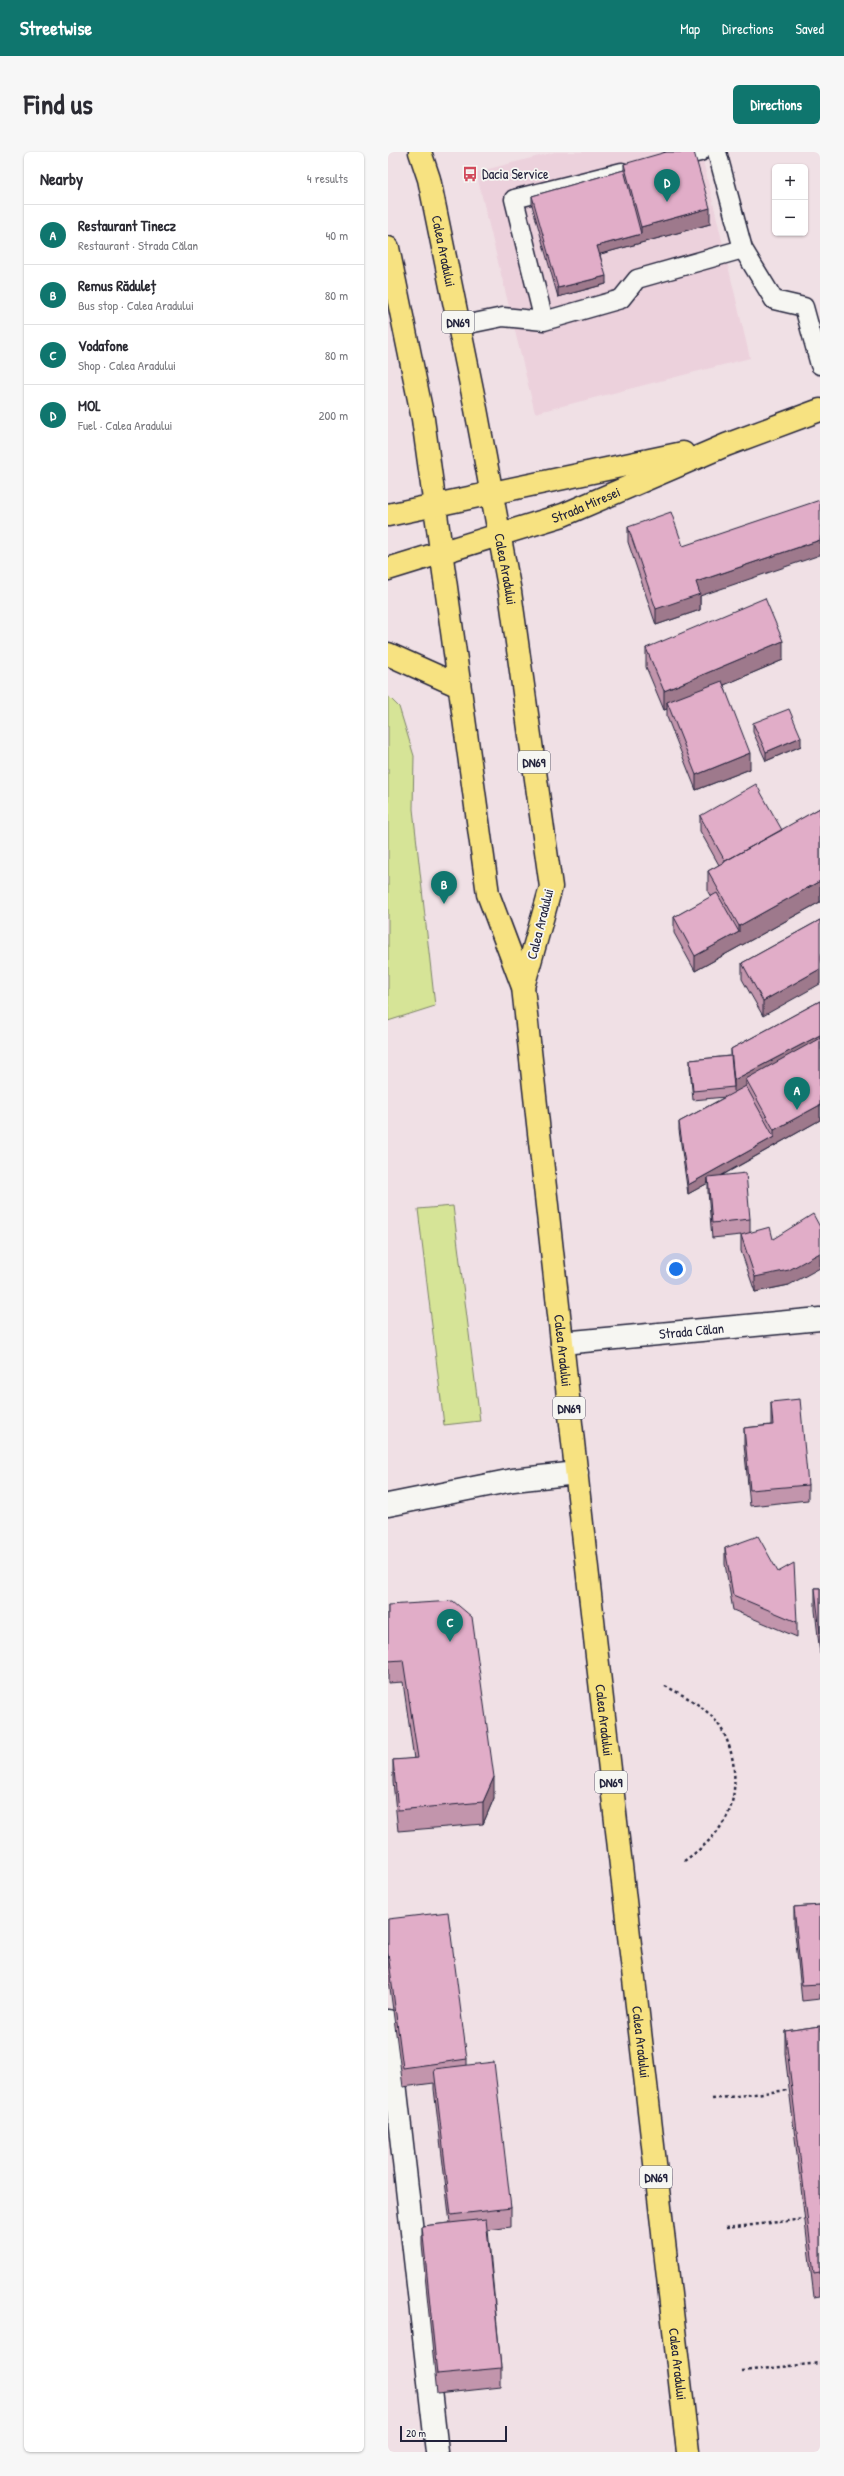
<!DOCTYPE html>
<meta charset="utf-8">
<style>
body{margin:0;font-family:"Patrick Hand",sans-serif;background:#f7f7f7;color:#2b2b33}
.controls{position:absolute;right:12px;top:12px;display:grid;overflow:hidden;border-radius:6px;box-shadow:0 1px 3px #0004}
.controls button{width:36px;height:36px;display:grid;place-items:center;padding:0;border:0;border-bottom:1px solid #e1e1e2;background:#fff;color:#2b2b33;font:20px sans-serif}
.scale{position:absolute;left:12px;bottom:10px;width:107px;box-sizing:border-box;padding-left:4px;border:2px solid #22223b;border-top:0;font-size:11px;line-height:14px;white-space:nowrap;color:#22223b;-webkit-text-stroke:3px #f6f6f2;paint-order:stroke}
.you{position:absolute;left:288px;top:1117px;width:14px;height:14px;margin:-10px;border:3px solid #fff;border-radius:50%;background:#1a73e8;box-shadow:0 0 0 6px #1a73e833}
.badge{display:grid;place-items:center;width:26px;height:26px;border-radius:50%;background:#0f766e;color:#fff;font-size:13px;font-weight:700}
.pin{position:absolute;translate:-50% -33px;filter:drop-shadow(0 1px 2px #0008)}
.pin::after{content:'';position:absolute;top:21px;width:14px;height:12px;background:inherit;clip-path:polygon(0 0,100% 0,50% 100%)}
.list{margin:0;padding:0;list-style:none}
h2{display:flex;justify-content:space-between;align-items:center;height:52px;margin:0;padding:0 16px;font-size:17px}
h2 small{font-size:13px;font-weight:400;color:#7c7c81}
.list li{display:grid;grid-template-columns:26px 1fr auto;gap:12px;align-items:center;box-sizing:border-box;height:60px;padding:0 16px;border-top:1px solid #e1e1e2}
.list b{display:block;font-size:15px;white-space:nowrap}
.list p{margin:0;font-size:13px;white-space:nowrap;color:#7c7c81}
.list em{font-size:13px;font-style:normal;color:#7c7c81}
.map{position:relative;flex:none;width:432px;height:2300px;overflow:hidden;border-radius:6px}
header{display:flex;align-items:center;gap:24px;box-sizing:border-box;height:56px;padding:0 20px;background:#0f766e;color:#fff}
header strong{font-size:19px}
nav{display:flex;gap:22px;margin-inline-start:auto;font-size:14px}
.intro{display:flex;align-items:center;justify-content:space-between;box-sizing:border-box;height:96px;padding:0 24px}
h1{margin:0;font-size:28px}
.button{padding:10px 18px;border-radius:6px;background:#0f766e;color:#fff;font-size:14px;font-weight:700}
main{display:flex;gap:24px;padding:0 24px}
aside{flex:1;background:#fff;border-radius:6px;box-shadow:0 1px 3px #0004}
.map>svg:first-child{display:block}
</style>
<header>
<strong>Streetwise</strong>
<nav><a>Map</a><a>Directions</a><a>Saved</a></nav>
</header>
<div class="intro"><h1>Find us</h1><a class="button">Directions</a></div>
<main>
<aside>
<h2>Nearby<small>4 results</small></h2>
<ul class="list">
<li><span class="badge">A</span><div><b>Restaurant Tinecz</b><p>Restaurant · Strada Călan</p></div><em>40 m</em></li>
<li><span class="badge">B</span><div><b>Remus Răduleț</b><p>Bus stop · Calea Aradului</p></div><em>80 m</em></li>
<li><span class="badge">C</span><div><b>Vodafone</b><p>Shop · Calea Aradului</p></div><em>80 m</em></li>
<li><span class="badge">D</span><div><b>MOL</b><p>Fuel · Calea Aradului</p></div><em>200 m</em></li>
</ul>
</aside>
<div class="map">
<svg width="432" height="2300" viewBox="0 0 432 2300">
<rect width="100%" height="100%" fill="#f0e0e5"/>
<filter id="ink" filterUnits="userSpaceOnUse"><feTurbulence type="fractalNoise" baseFrequency=".025" numOctaves="2"/><feDisplacementMap in="SourceGraphic" scale="8" xChannelSelector="R" yChannelSelector="G"/><feConvolveMatrix kernelMatrix="1 2 1 2 8 2 1 2 1" color-interpolation-filters="sRGB"/></filter>
<g filter="url(#ink)">
<path fill="#ecd1dc" d="M167 0H313L362 206 147 261 88 20Z"/>
<path fill="#d6e497" stroke="#7c8369" d="M0 544 11 555 26 604 25 657 47 854 0 869Z
M65 1054 92 1269 56 1273 30 1057Z"/>
<g fill="none" stroke-linecap="round" stroke-linejoin="round">
<g stroke="#22223b" stroke-width="21">
<path id="service" d="M329 0 355 97 386 148 416 155 432 213
M283 7 312 0
M156 169 126 47 234 20
M71 174 115 165 156 169 233 147 249 127 355 97"/>
</g>
<g stroke="#22223b" stroke-width="25">
<g id="minor">
<path id="s1" d="M174 1191 432 1167"/>
<path d="M0 1353 125 1328 189 1321"/>
<path d="M0 1869 49 2300"/>
</g>
</g>
<g stroke="#22223b" stroke-width="25">
<g id="primary">
<path id="s2" d="M32 0 41 27 88 257 122 440 163 735 135 835"/>
<path id="s3" d="M0 96 35 267 100 742 135 835 195 1381 300 2300"/>
<path d="M0 363 295 301"/>
<path id="s4" d="M0 417 175 363 338 293 432 258"/>
<path d="M0 502 71 534"/>
</g>
</g>
<path stroke="#22223b" stroke-width="2.5" stroke-dasharray="3 3" stroke-linecap="butt" d="M277 1534C295 1543 313 1552 327 1568 348 1592 353 1641 337 1668 326 1686 312 1698 296 1709
M324 1947 401 1938
M338 2076 417 2067
M354 2219 432 2211"/>
<use href="#service" stroke="#f6f6f2" stroke-width="18"/>
<use href="#minor" stroke="#f6f6f2" stroke-width="22"/>
<use href="#primary" stroke="#f7e281" stroke-width="22"/>
</g>
<path fill="#c295ac" stroke="#22223b" d="M236 12 322 72 212 102 218 132 170 145 144 53V44L236 18Z
M240 375 312 444V458L268 473 240 390Z
M258 496 395 508 336 533 362 617 308 638 279 565V557L276 558 258 515Z
M365 571 413 594 378 609 365 580Z
M432 656V750L307 819 286 781V765L323 745 320 740V719L331 713 312 679V664L394 678Z
M432 768 375 864 354 827V811Z
M432 849V968L333 1024 362 1067V1081L385 1087 401 1133 367 1140 353 1099V1083L324 1086 320 1040V1031L300 1042 291 978V970L337 945 305 948 302 916V908L343 904V897Z
M383 1250 420 1333V1348L362 1354 356 1292V1276L383 1273Z
M337 1396 409 1470V1485L345 1458 337 1412Z
M427 1436H432V1502L427 1458Z
M0 1453 106 1646 95 1672 10 1679 5 1630V1608L26 1607 15 1530 0 1531Z
M432 1753V1847L414 1849 406 1771V1755Z
M0 1767 79 1907V1913L123 2056V2075L100 2078 113 2216V2235L49 2242 34 2093V2074L62 2071 46 1937V1931L15 1935 0 1820Z
M432 1874V2144L426 2145 397 1902V1879Z"/>
<path fill="#9e798c" stroke="#22223b" d="M322 56V72L209 103V94L253 82V75Z
M218 124V132L170 145V136Z
M432 388V403L312 444V458L268 473V457L308 430Z
M395 489V508L282 556 279 550V557L276 558V539Z
M413 585V594L378 609V600Z
M362 601V617L308 638V623Z
M432 729V750L307 819V804L351 780V774Z
M432 817V832L375 864V849Z
M432 883V898L358 927V938L346 944V928Z
M432 953V968L320 1031V1025V1031L300 1042V1033L386 985V978Z
M432 1101V1116L401 1133 367 1140V1125Z
M106 1625V1646L95 1672V1650Z"/>
<path fill="#e1adc8" stroke="#22223b" d="M278 0H306L322 56 253 75 236 12Z
M236 18 253 82 209 94 218 124 170 136 144 44Z
M432 348V388L308 430 312 442 268 457 240 375 283 360 295 394Z
M377 446 395 489 276 539 258 496Z
M334 529 362 601 308 623 279 550Z
M401 557 413 585 378 600 365 571Z
M368 632 394 678 337 709 312 664Z
M432 656V729L351 774 320 719Z
M329 741 351 780 307 804 286 765Z
M432 768V817L375 849 354 811Z
M432 849V883L346 928 343 897Z
M432 886V953L386 978 358 927Z
M343 904 346 935 305 939 302 908Z
M358 934 386 985 300 1033 291 970Z
M358 1021 362 1067 324 1071 320 1025Z
M425 1062 432 1075V1101L401 1118 367 1125 353 1083 382 1075 385 1087Z
M412 1247 420 1333 362 1338 356 1276 385 1273 383 1250Z
M370 1384 390 1420 406 1411 409 1470 345 1443 337 1396Z
M427 1436H432V1481Z
M65 1449 84 1465 106 1625 95 1650 10 1658 5 1608 30 1606 15 1508 0 1509V1453Z
M432 1753V1832L414 1833 406 1755Z
M60 1760 79 1907 15 1916 0 1801V1767Z
M432 1874V2121L426 2122 397 1879Z
M106 1910 123 2056 63 2063 46 1917Z
M98 2067 113 2216 49 2222 34 2074Z"/>
</g>
<defs>
<g id="bus-bare" transform="scale(1.2)"><path d="M-5-6H5V4H4V6H2V4H-2V6H-4V4H-5ZM-3.5-4V0h7V-4ZM-3.5 1.2v1.5H-2V1.2ZM2 1.2v1.5H3.5V1.2Z" fill="#d1495b" stroke="#f6f6f2" stroke-width="2.5" paint-order="stroke"/></g>
</defs>
<g fill-rule="evenodd">
<use href="#bus-bare" x="82" y="22"/>
</g>
<g text-anchor="middle" stroke-width="3.5" stroke-linejoin="round" paint-order="stroke">
<g fill="#f6f6f2" stroke="#626272" stroke-width="1">
<rect x="54" y="159" width="32" height="22" rx="3"/>
<rect x="130" y="599" width="32" height="22" rx="3"/>
<rect x="165" y="1245" width="32" height="22" rx="3"/>
<rect x="207" y="1619" width="32" height="22" rx="3"/>
<rect x="252" y="2014" width="32" height="22" rx="3"/>
</g>
<g font-size="13" font-weight="bold" fill="#22223b">
<text x="70" y="175">DN69</text>
<text x="146" y="615">DN69</text>
<text x="181" y="1261">DN69</text>
<text x="223" y="1635">DN69</text>
<text x="268" y="2030">DN69</text>
</g>
<g font-size="14" fill="#22223b" stroke="#f6f6f2" text-anchor="start">
<text x="94" y="27">Dacia Service</text>
</g>
<g font-size="14" fill="#22223b" stroke="#f6f6f2">
<text dy="5" stroke="none"><textPath href="#s2" startOffset="102">Calea Aradului</textPath></text>
<text dy="5" stroke="none"><textPath href="#s4" startOffset="208">Strada Miresei</textPath></text>
<text dy="5" stroke="none"><textPath href="#s2" startOffset="426">Calea Aradului</textPath></text>
<text transform="translate(152 772) rotate(-76)" y="5">Calea Aradului</text>
<text dy="5" stroke="none"><textPath href="#s1" startOffset="130">Strada Călan</textPath></text>
<text dy="5" stroke="none"><textPath href="#s3" startOffset="1119">Calea Aradului</textPath></text>
<text dy="5" stroke="none"><textPath href="#s3" startOffset="1491">Calea Aradului</textPath></text>
<text dy="5" stroke="none"><textPath href="#s3" startOffset="1815">Calea Aradului</textPath></text>
<text dy="5" stroke="none"><textPath href="#s3" startOffset="2139">Calea Aradului</textPath></text>
</g>
</g>
</svg>
<div class="controls">
<button>+</button>
<button>−</button>
</div>
<div class="scale">20 m</div>
<div class="you"></div>
<div class="pin badge" style="left:409px;top:958px">A</div>
<div class="pin badge" style="left:56px;top:752px">B</div>
<div class="pin badge" style="left:62px;top:1490px">C</div>
<div class="pin badge" style="left:279px;top:50px">D</div>
</div>
</main>
